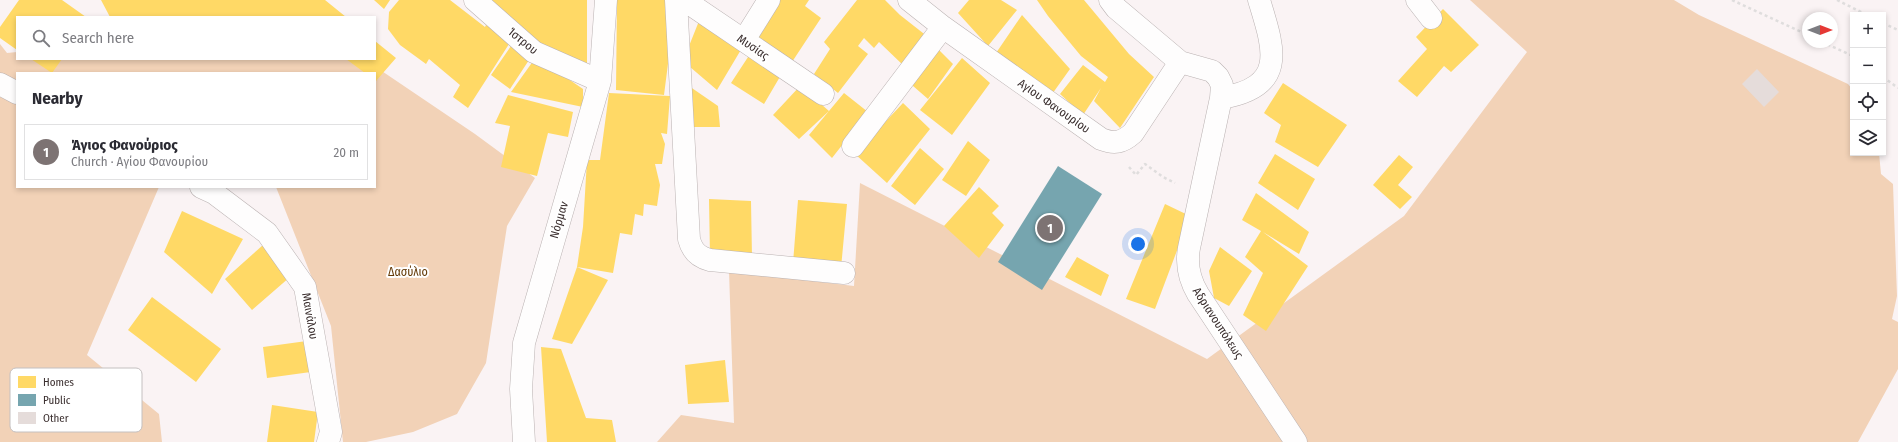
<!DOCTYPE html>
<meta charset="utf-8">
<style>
body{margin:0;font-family:"Fira Sans Condensed",sans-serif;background:#f2f2f3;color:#2b2b33}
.controls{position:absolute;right:12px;top:12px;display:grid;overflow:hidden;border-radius:0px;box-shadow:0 2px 6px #0003}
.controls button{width:36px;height:36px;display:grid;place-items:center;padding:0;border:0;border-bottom:1px solid #e1e1e2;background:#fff;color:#2b2b33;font:20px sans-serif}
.compass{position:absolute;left:1802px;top:12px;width:36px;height:36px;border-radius:50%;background:#fff;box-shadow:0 2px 6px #0003;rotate:90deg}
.you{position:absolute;left:1138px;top:244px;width:14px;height:14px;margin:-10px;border:3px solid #fff;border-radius:50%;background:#1a73e8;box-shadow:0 0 0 6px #1a73e833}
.badge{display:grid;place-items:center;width:26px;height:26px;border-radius:50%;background:#7d7373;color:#fff;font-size:13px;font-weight:700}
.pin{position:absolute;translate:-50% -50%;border:2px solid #fff;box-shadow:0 1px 4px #0006}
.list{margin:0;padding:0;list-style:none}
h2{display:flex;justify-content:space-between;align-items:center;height:52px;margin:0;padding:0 16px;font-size:17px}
h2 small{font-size:13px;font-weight:400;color:#7c7c81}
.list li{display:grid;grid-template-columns:26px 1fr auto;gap:12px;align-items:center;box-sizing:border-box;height:56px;margin:0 8px 8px;padding:0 8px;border:1px solid #e1e1e2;border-radius:0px}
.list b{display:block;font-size:15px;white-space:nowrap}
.list p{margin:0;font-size:13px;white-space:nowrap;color:#7c7c81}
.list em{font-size:13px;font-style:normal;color:#7c7c81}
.icon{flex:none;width:22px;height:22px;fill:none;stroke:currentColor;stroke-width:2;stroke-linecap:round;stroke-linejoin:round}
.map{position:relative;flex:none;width:1898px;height:442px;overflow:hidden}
.search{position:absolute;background:#fff;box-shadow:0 2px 6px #0003;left:16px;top:16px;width:360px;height:44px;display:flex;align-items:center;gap:10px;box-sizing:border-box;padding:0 14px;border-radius:0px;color:#7c7c81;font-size:15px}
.panel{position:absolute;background:#fff;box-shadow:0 2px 6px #0003;left:16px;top:72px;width:360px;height:116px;border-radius:0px}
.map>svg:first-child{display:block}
</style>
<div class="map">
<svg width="1898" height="442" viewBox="0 0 1898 442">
<rect width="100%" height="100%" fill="#faf3f4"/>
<path fill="#f2d2b7" d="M1470 0H1674L1699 15 1848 84 1853 90V153H1879L1881 174 1893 184 1897 296 1892 319 1898 322V369L1858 442H657L681 415 734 423 729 271 854 286 860 183 1207 359 1404 216 1527 52Z
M0 44 7 53 17 52V59H364L475 134 535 178 507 226 486 363 457 414 413 432 366 442H343L331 326 276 187H375V73H17V187H159L87 355 159 414 162 442H0Z"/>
<path fill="#ffd966" d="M19 0H62L86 17H17V50L0 38V27Z
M101 0H325L346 17H110Z
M374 0H390L384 9Z
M399 0H450L485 27 486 25 511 41 468 108 453 97 460 85 429 59 426 64 400 45 388 29 389 12Z
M489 0H587V64L542 48Z
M617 0H667L669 56 664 95 616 90Z
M780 0H809L805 6 821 18 792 62 757 38Z
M857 0H885L900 15 928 37 904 66 879 42 874 48 864 38 858 46 868 54 838 93 814 74 830 49 824 42Z
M969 0H1001L1017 10 988 46 958 13Z
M1037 0H1084L1129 54 1154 77 1120 128 1094 101 1101 88 1083 115 1060 94 1083 65 1105 82 1108 77 1081 56 1048 16Z
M1443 9 1479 45 1451 72 1444 66 1417 97 1398 81 1427 49 1416 37Z
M1022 15 1070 69 1050 97 994 56Z
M699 21 742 48 717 90 683 61Z
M375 41 396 58 376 81 375 73H365L346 59H375Z
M933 44 953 64 928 99 905 79Z
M511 46 529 60 510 89 491 75Z
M750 54 781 75 764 104 731 83Z
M536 57 583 89V107L511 92Z
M962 58 990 83 952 135 920 110Z
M31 59H62L52 73Z
M1283 83 1347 125 1318 167 1275 142 1281 125 1264 113Z
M686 84 718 106 720 127H685Z
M800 86 829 111 844 93 868 112 832 158 809 135 829 111 799 139 773 115Z
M609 93 670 96 667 134 661 133 665 144 662 164H655L660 185 657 206 644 204 643 216 635 214 632 235 620 233 613 273 577 267 608 280 572 344 552 339 577 267 583 227 587 160H600Z
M508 95 573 112 568 137 548 133 537 176 501 167 510 126 495 123Z
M903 103 930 129 887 183 855 154Z
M968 141 990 160 966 196 942 180Z
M920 148 944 169 915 205 891 186Z
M1275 154 1315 179 1298 210 1258 183Z
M1399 155 1413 167 1398 185 1412 197 1400 209 1373 185Z
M979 187 999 206 992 213 1004 225 979 258 944 226Z
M1256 193 1309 232 1299 254 1263 232 1308 266 1266 331 1243 315 1263 273 1245 257 1261 231 1242 220Z
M709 199 751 201 752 257 710 256Z
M798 200 847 204 841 268 793 263Z
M1165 204 1190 216 1155 309 1126 299Z
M182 211 243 239 212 294 164 252Z
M263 245 290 277 252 310 225 279Z
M1220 247 1252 271 1229 306 1214 298 1209 271Z
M1077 257 1109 275 1101 296 1065 277Z
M152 297 221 349 196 382 128 330Z
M314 340 318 371 267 378 263 347Z
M541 347 561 349 586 418 612 420 616 442H547Z
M725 360 729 402 688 404 685 365Z
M272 405 318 412 314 442H267Z"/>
<path fill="#76a5af" d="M1058 166 1102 194 1042 290 998 262Z"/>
<path fill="#e5dcda" d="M1757 69 1779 92 1764 107 1742 84Z"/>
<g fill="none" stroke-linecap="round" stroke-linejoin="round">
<g stroke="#bab2b2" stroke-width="23">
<path id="minor" d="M475 0 534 52 600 81
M676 0 689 239C692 251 698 257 710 260L844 273
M684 0 823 94
M909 0 943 27 1101 139C1114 144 1122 143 1133 133L1180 62
M1110 0 1116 8 1180 62 1212 71 1218 77 1222 85 1221 98 1189 248C1186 265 1189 279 1198 294L1296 442
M1417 0 1431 18
M744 40 769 0
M0 84 17 93
M1221 98C1288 87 1274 49 1259 0
M853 146 943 27
M201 187 214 193 267 233 305 287 331 432 328 442
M524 442 521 389 524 343 600 81 606 0"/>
</g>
<path stroke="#dfdddd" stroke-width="2.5" stroke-dasharray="3 3" stroke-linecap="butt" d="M1732 0 1808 35
M1837 0 1867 15
M1883 23 1898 30
M1822 42 1853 56
M1883 77 1898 88
M1129 167 1136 175 1145 164 1163 177 1175 183"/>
<use href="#minor" stroke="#fefdfd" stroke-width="22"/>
</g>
<g text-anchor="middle" stroke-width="4" stroke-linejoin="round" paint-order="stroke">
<g font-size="12" fill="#3a2e2e" stroke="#fff">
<text transform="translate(523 41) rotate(39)" y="4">Ίστρου</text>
<text transform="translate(753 47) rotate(34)" y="4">Μυσίας</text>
<text transform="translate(1054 106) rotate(35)" y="4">Αγίου Φανουρίου</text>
<text transform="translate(559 220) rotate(-74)" y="4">Νόρμαν</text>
<text transform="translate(310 316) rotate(80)" y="4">Μαινάλου</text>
<text transform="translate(1218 323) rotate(57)" y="4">Αδριανουπόλεως</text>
</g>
<g font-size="12" fill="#643a07" stroke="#fff">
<text x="408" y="276">Δασύλιο</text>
</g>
</g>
<rect x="10" y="368" width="132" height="64" rx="6" fill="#fff" stroke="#c4c0c0" stroke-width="1"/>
<rect x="18" y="376" width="18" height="12" fill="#ffd966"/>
<rect x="18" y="394" width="18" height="12" fill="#76a5af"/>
<rect x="18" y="412" width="18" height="12" fill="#e5dcda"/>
<g font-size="11" fill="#3a2e2e">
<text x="43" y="386">Homes</text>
<text x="43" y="404">Public</text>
<text x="43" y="422">Other</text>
</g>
</svg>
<div class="controls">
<button>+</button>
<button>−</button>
<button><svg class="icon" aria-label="locate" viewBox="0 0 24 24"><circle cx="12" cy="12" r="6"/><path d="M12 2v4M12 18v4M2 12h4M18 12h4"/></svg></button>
<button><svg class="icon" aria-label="layers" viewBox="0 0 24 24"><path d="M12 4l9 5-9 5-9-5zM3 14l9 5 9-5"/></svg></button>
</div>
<svg class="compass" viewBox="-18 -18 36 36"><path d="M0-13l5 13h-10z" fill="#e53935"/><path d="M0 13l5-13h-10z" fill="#7c7c81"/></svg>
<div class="you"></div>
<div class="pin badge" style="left:1050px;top:228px">1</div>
<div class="search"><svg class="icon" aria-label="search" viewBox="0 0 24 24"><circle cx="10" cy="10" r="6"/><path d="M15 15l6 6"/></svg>Search here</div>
<section class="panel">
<h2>Nearby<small></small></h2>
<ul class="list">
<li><span class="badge">1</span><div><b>Άγιος Φανούριος</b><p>Church · Αγίου Φανουρίου</p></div><em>20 m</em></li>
</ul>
</section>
</div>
